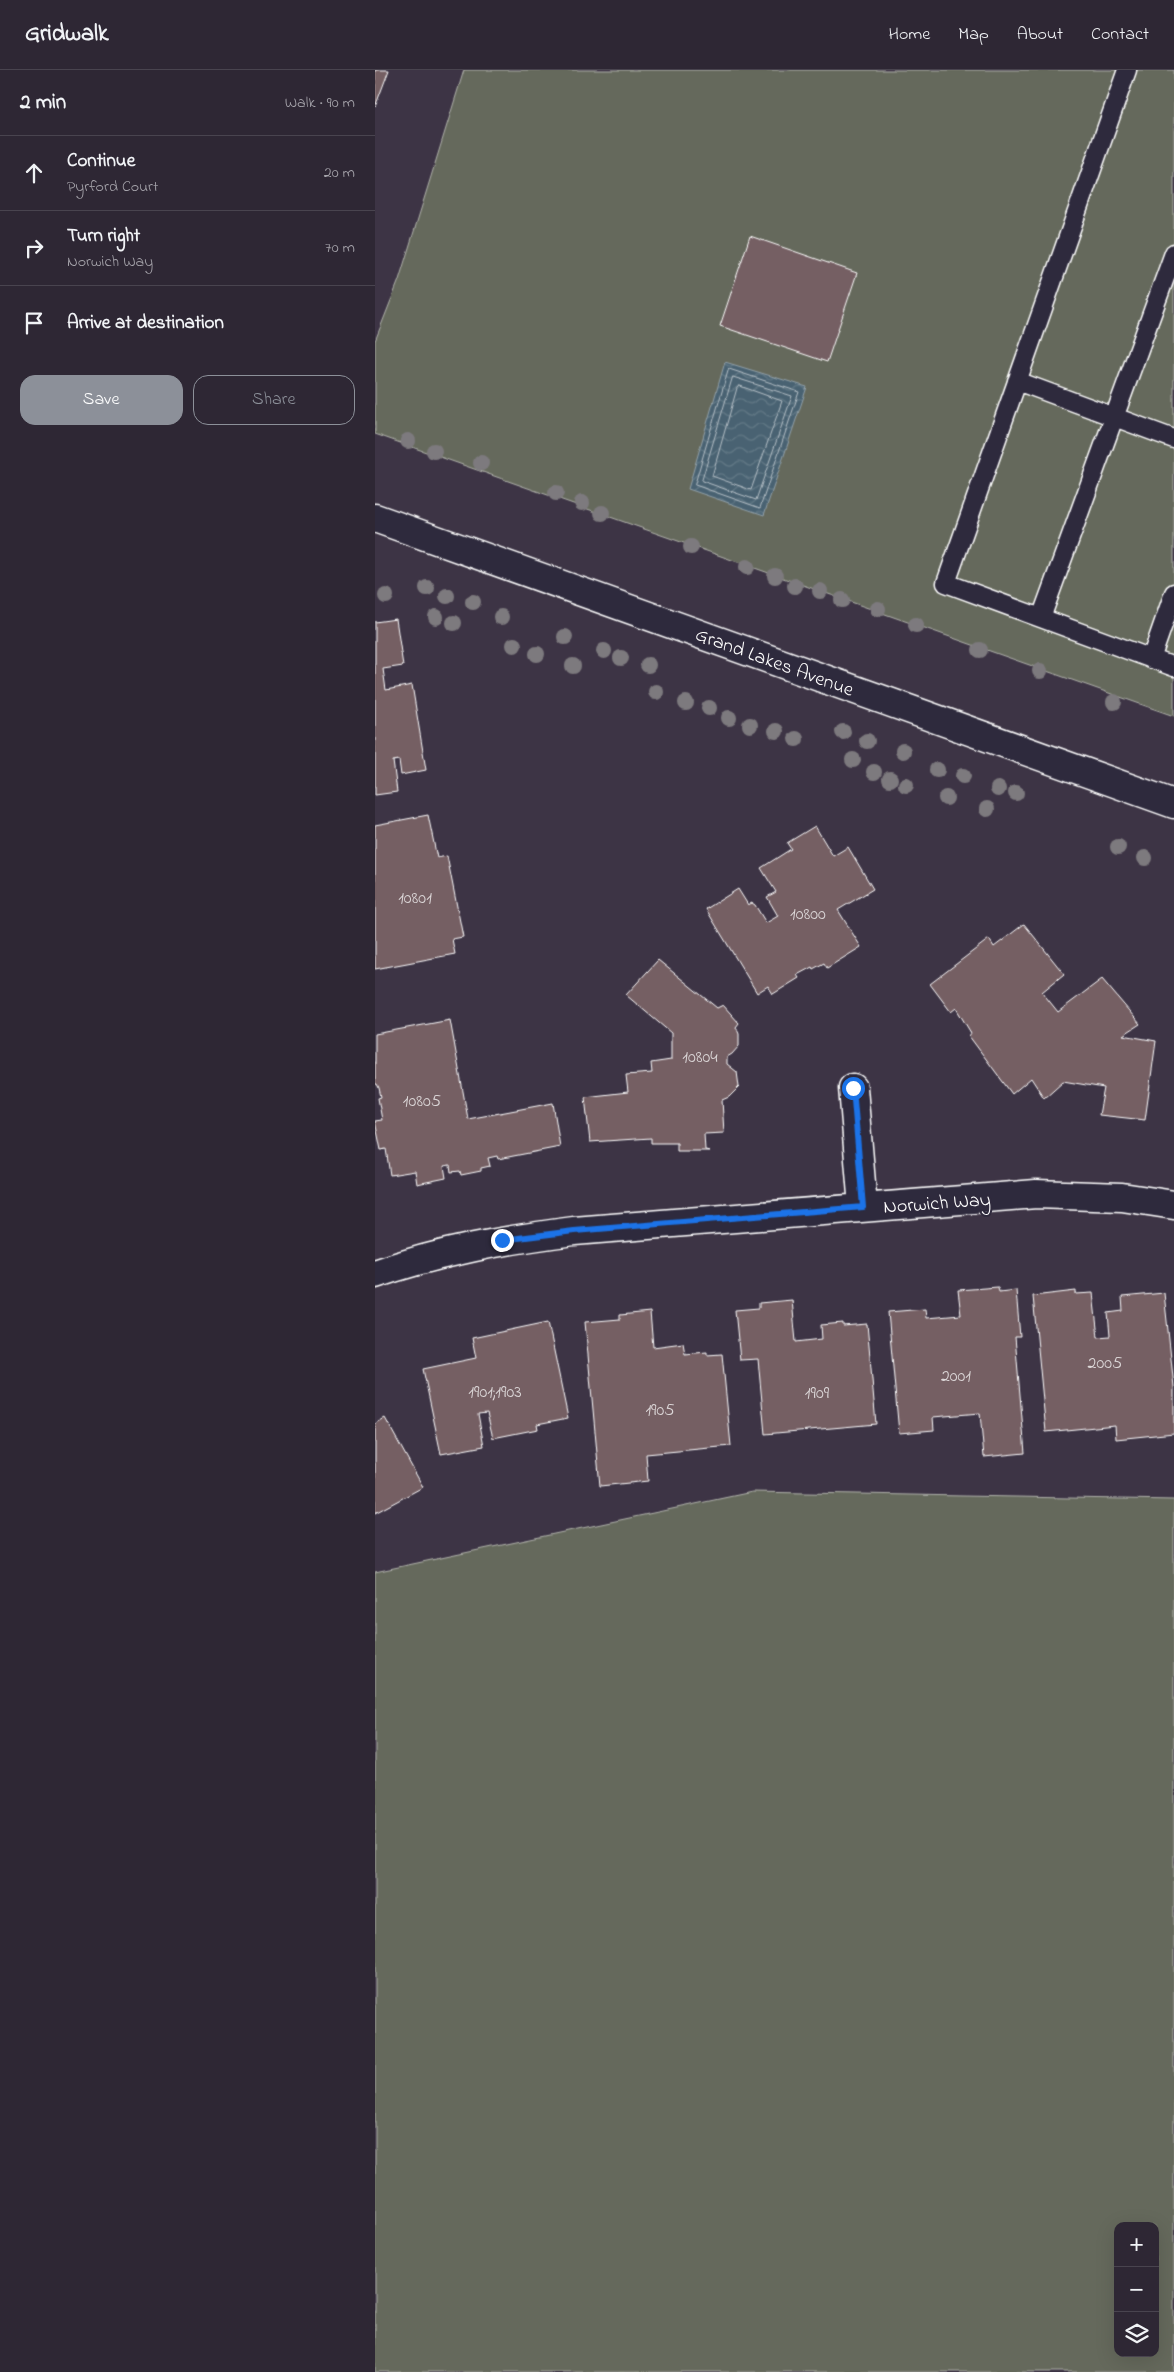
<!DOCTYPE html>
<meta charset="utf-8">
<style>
body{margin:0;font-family:"Indie Flower",sans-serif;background:#3a3340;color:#f1f3f6}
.controls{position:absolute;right:15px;bottom:15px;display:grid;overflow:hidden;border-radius:10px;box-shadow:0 5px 20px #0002}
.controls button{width:45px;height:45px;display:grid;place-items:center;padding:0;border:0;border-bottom:1px solid #49444f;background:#2e2734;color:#f1f3f6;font:25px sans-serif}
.stop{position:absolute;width:15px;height:15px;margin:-11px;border:4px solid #1a73e8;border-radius:50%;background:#fff}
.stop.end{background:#1a73e8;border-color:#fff;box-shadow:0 1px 5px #0008}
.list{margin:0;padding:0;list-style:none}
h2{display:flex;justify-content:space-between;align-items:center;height:65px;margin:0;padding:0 20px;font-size:21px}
h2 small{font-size:16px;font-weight:400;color:#a7a5ac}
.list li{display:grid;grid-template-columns:32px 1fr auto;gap:15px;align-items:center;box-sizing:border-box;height:75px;padding:0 20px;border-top:1px solid #49444f}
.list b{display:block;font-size:19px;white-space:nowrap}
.list p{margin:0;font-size:16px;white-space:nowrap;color:#a7a5ac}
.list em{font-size:16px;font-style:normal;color:#a7a5ac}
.actions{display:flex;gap:10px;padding:15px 20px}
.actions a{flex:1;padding:11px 0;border:1px solid #8c9099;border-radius:15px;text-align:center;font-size:18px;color:#8c9099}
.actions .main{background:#8c9099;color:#fff}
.icon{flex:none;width:28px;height:28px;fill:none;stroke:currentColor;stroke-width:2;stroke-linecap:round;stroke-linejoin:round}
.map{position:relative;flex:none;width:799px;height:2302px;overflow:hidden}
header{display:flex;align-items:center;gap:30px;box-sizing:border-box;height:70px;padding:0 25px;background:#2e2734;border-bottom:1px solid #49444f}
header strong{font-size:24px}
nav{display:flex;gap:28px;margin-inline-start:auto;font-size:18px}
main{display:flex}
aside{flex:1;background:#2e2734}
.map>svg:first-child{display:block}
</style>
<header>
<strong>Gridwalk</strong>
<nav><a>Home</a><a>Map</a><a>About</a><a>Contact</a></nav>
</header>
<main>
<aside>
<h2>2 min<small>Walk · 90 m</small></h2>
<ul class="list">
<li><svg class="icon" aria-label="ahead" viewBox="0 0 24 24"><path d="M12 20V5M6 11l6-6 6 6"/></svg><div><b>Continue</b><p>Pyrford Court</p></div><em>20 m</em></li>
<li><svg class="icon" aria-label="right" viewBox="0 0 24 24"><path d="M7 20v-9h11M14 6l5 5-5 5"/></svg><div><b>Turn right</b><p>Norwich Way</p></div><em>70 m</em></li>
<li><svg class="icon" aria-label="arrive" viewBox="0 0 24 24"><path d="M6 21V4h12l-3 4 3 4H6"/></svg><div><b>Arrive at destination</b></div></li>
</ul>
<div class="actions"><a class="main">Save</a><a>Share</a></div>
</aside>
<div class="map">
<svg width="799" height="2302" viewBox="0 0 799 2302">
<defs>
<pattern id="water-waves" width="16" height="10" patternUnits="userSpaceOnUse" patternTransform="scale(1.25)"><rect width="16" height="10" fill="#496272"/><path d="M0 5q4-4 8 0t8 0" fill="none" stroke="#647a87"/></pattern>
</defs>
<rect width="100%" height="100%" fill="#3d3445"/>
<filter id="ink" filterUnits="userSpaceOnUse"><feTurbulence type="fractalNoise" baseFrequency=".02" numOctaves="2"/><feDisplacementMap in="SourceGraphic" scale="10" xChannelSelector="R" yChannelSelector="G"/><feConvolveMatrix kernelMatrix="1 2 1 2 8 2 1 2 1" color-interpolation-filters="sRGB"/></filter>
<g filter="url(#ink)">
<path fill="#65695b" stroke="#b2b4ad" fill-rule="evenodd" d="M89 0H799V646L0 364V271L24 210Z
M377 1422 799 1430V2302H0V1502ZM743 2156H780V2283H743Z"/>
<path fill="url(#water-waves)" stroke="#92a1aa" d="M350 292 432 317 389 445 313 419Z"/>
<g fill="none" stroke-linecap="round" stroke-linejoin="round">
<path stroke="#b6c0c7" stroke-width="1" d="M354 299 424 322 385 438 320 415Z
M358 307 417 326 381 430 327 411Z
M365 316 407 331 376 420 337 406 362 318Z"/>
</g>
<path fill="#755e64" stroke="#fff" d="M0 0H14L0 37Z
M375 166 482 203 452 292 345 256Z
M21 549 28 596 8 599 11 620 37 615 51 700 26 705 24 690 18 691 22 722 0 725V552Z
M53 745 62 788 72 786 88 867 77 869 80 884 0 899V755Z
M440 756 458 786 473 777 498 819 463 840 486 877 452 898 449 893 438 899 437 897 422 905 424 908 398 924 393 916 382 923 331 839 363 819 373 835 377 833 380 835 391 853 403 846 392 827 401 822 386 798 416 779 412 773Z
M649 854 689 904 667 922 683 942 727 909 765 954 748 965 781 971 770 1050 724 1045 729 1018 688 1011 669 1028 656 1008 637 1024 594 966 596 963 581 938 576 942 555 914 614 869 619 877Z
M283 890 342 938 348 935 364 953 361 957 364 964V976L357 984 352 987V994L362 1002 364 1017 354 1027 347 1030 349 1063 329 1064 330 1080 335 1081H302V1073H276V1068L215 1072 210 1027 253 1022 251 1005 277 1003 276 993 296 990V963L251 925Z
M75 950 93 1049 178 1033 185 1077 123 1089 122 1086 113 1088 115 1096 106 1098V1101L86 1105 85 1101 76 1102 75 1095 69 1096 71 1108 42 1114 40 1101 15 1105 11 1079 6 1080 0 1051 7 1050 3 1028 6 1027 4 1018 2 1014H0V964Z
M623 1217 624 1222 641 1220 645 1267H640L650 1383 609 1387 605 1343 558 1347 559 1360 524 1363 513 1242 550 1239 551 1248 586 1245 583 1220Z
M701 1221V1224L718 1223 723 1267 735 1266 733 1243 748 1241 747 1227 789 1223 799 1317V1363L741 1369 740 1355 671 1362 658 1226Z
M417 1230 421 1272 447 1269 446 1255 468 1253V1256L492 1254 501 1354 390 1364 383 1289 365 1290 360 1240 384 1238V1233Z
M275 1242 278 1277 308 1273 310 1284 332 1282V1285L347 1284 356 1376 271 1384 273 1411 225 1416 210 1252 245 1249V1245Z
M173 1252 193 1348 162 1354 163 1359 118 1368 112 1343 103 1344 109 1376 66 1384 48 1299 101 1288 97 1268Z
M10 1348 48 1417 0 1443V1354Z"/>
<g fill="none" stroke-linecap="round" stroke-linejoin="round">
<g stroke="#fff" stroke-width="21">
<path id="lane" d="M752 0 571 513 799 597
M642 311 799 369
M666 548 799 183
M776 589 799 523"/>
</g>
<g stroke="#fff" stroke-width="31">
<path id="street" d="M478 1018 488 1137
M0 1204C67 1181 129 1170 199 1161L661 1124 747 1127 799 1135"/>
</g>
<g stroke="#fff" stroke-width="31">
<path id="secondary" d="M0 448 799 734"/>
</g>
<use href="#lane" stroke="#2f2a3d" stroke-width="18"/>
<use href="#street" stroke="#2f2a3d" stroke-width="28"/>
<use href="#secondary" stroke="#2f2a3d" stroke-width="28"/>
</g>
<g fill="#7d7a7e">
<circle cx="33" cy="371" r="8"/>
<circle cx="59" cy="381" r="8"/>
<circle cx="106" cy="393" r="8"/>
<circle cx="181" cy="423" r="8"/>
<circle cx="207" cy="433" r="8"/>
<circle cx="227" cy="443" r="8"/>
<circle cx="316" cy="477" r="8"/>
<circle cx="372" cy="497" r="8"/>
<circle cx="400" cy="506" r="8"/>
<circle cx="420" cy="516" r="8"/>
<circle cx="52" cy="518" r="8"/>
<circle cx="445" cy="521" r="8"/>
<circle cx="11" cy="526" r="8"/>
<circle cx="72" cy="526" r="8"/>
<circle cx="467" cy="530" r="8"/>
<circle cx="98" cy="532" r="8"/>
<circle cx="503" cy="539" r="8"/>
<circle cx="61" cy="547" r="8"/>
<circle cx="126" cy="547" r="8"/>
<circle cx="79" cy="553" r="8"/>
<circle cx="541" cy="555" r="8"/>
<circle cx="190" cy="567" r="8"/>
<circle cx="139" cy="575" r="8"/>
<circle cx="605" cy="580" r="8"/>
<circle cx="229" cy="581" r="8"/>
<circle cx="162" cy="584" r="8"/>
<circle cx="246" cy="588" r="8"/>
<circle cx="273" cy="595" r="8"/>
<circle cx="198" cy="596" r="8"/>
<circle cx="665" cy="601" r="8"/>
<circle cx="281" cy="622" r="8"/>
<circle cx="739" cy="632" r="8"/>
<circle cx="311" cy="633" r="8"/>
<circle cx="334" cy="638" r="8"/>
<circle cx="354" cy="648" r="8"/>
<circle cx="375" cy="655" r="8"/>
<circle cx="401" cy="661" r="8"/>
<circle cx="468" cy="662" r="8"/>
<circle cx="421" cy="669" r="8"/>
<circle cx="492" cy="671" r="8"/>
<circle cx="528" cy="681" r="8"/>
<circle cx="478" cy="690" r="8"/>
<circle cx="562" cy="700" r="8"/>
<circle cx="499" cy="702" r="8"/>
<circle cx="588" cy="706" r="8"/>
<circle cx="515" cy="709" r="8"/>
<circle cx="531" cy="715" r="8"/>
<circle cx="623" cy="719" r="8"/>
<circle cx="641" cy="723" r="8"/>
<circle cx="571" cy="728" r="8"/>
<circle cx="612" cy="739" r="8"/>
<circle cx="743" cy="777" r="8"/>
<circle cx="770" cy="788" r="8"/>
</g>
</g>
<g fill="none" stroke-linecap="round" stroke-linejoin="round" filter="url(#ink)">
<path stroke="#1a73e8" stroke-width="6" d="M127 1170 199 1161 488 1137 478 1018"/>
</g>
<g text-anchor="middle" stroke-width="4" stroke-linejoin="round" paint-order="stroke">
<g font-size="18" fill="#dcd7d8">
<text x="40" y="833">10801</text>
<text x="433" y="849">10800</text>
<text x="325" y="992">10804</text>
<text x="47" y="1036">10805</text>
<text x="730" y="1298">2005</text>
<text x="581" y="1311">2001</text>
<text x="120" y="1327">1901;1903</text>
<text x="442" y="1328">1909</text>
<text x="285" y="1345">1905</text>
</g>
<g font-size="20" fill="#fff" stroke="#2f2a3d">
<text transform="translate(400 591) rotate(20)" y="7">Grand Lakes Avenue</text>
<text transform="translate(562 1132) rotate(-4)" y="7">Norwich Way</text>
</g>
</g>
</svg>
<div class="controls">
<button>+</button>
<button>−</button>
<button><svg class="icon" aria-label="layers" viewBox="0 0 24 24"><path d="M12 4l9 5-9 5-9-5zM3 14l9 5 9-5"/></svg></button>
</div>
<div class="stop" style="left:478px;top:1018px"></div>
<div class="stop end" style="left:127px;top:1170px"></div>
</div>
</main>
